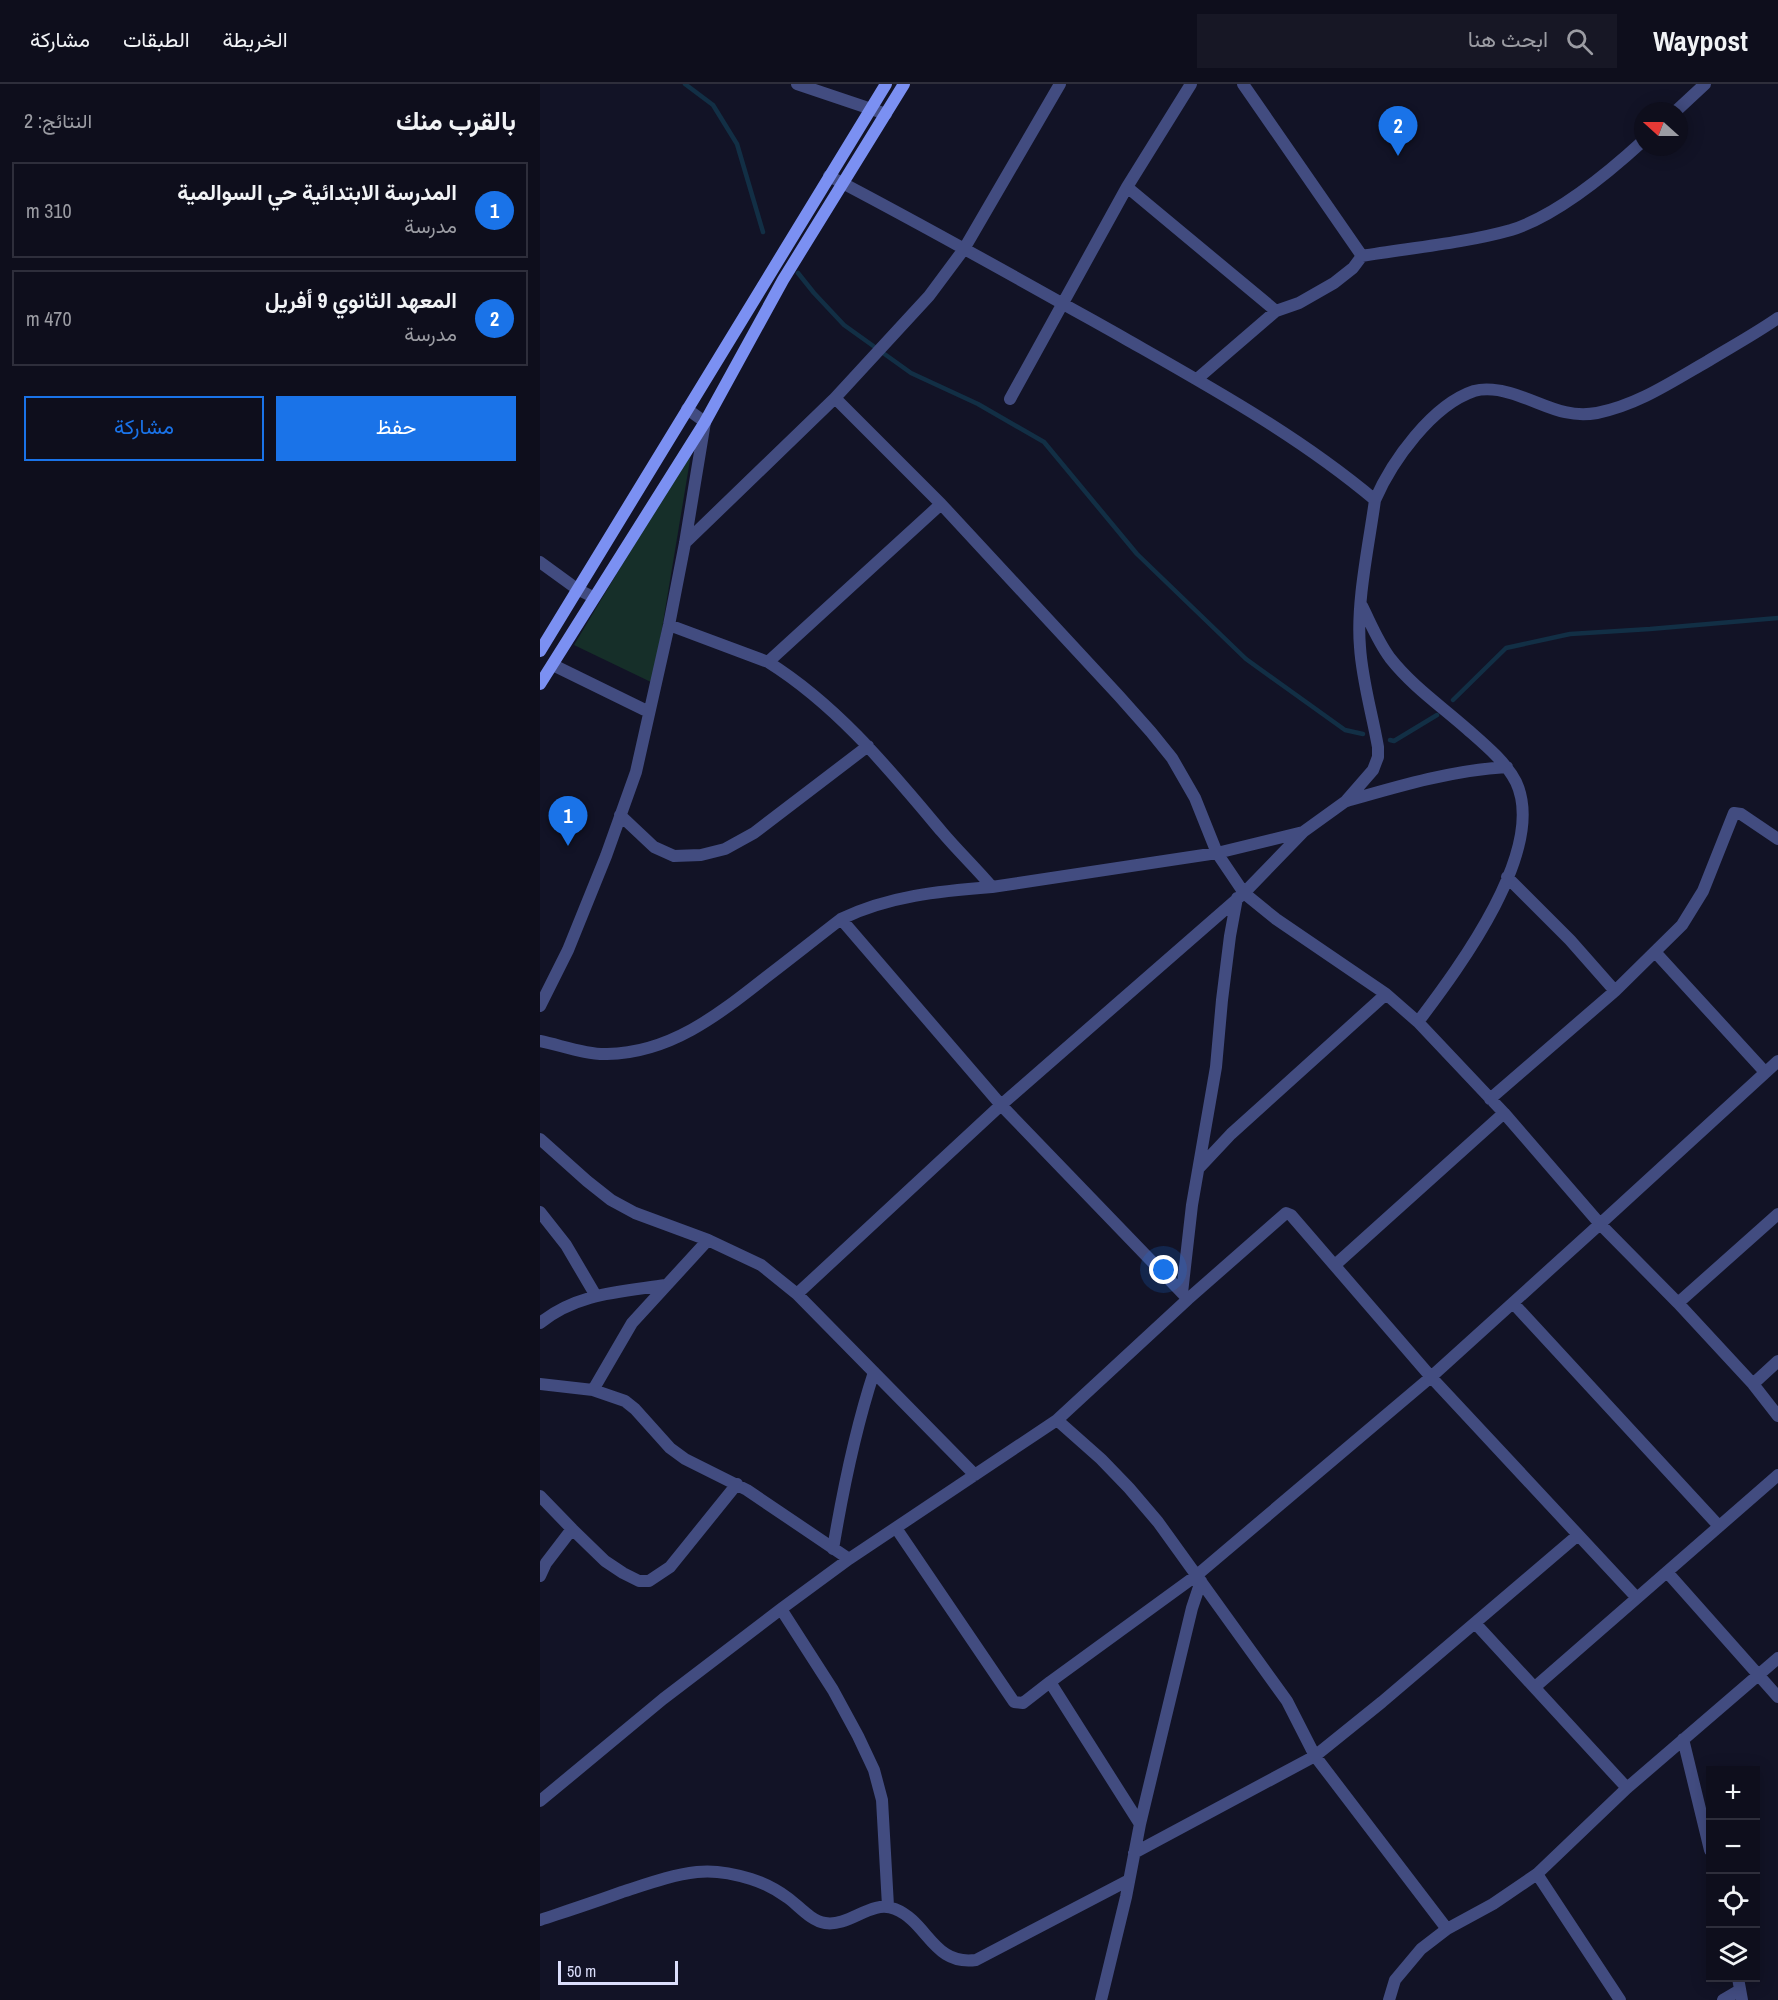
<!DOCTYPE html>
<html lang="ar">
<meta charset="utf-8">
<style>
body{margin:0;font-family:"Archivo Narrow",Vazirmatn,sans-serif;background:#171725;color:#f1f3f6;direction:rtl}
.controls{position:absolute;right:18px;bottom:18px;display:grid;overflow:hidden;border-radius:0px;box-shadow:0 3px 15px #0003}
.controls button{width:54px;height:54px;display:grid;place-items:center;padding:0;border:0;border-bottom:2px solid #2e2e3b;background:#0e0e1c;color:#f1f3f6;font:30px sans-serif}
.compass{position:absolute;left:1094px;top:18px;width:54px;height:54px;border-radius:50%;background:#0e0e1c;box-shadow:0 3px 15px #0003;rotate:291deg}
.scale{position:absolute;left:18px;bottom:15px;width:120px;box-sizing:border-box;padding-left:6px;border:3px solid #dbdefb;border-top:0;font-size:16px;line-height:21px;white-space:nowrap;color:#dbdefb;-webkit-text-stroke:4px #121326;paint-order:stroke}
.you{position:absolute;left:624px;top:1186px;width:21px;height:21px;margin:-15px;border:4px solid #fff;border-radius:50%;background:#1a73e8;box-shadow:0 0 0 9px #1a73e833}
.badge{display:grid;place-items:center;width:39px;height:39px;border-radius:50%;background:#1a73e8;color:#fff;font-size:20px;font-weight:700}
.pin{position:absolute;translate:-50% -50px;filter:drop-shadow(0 2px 3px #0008)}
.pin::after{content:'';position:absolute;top:32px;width:21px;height:18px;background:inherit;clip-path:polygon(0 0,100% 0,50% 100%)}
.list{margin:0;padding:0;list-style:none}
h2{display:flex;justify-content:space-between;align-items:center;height:78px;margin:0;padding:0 24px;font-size:26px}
h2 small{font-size:20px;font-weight:400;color:#9b9ca3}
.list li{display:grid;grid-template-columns:39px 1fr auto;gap:18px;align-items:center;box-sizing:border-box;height:96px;margin:0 12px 12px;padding:0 12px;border:2px solid #2e2e3b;border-radius:0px}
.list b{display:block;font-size:22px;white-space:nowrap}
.list p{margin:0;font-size:20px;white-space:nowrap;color:#9b9ca3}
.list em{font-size:20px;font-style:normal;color:#9b9ca3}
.actions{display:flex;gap:12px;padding:18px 24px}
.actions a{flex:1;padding:14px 0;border:2px solid #1a73e8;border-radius:0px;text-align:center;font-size:21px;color:#1a73e8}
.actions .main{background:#1a73e8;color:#fff}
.icon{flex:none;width:33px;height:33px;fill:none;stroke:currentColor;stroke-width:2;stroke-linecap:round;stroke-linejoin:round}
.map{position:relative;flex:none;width:1238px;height:1916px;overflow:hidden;direction:ltr}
header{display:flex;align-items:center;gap:36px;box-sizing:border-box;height:84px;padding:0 30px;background:#0e0e1c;border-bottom:2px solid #2e2e3b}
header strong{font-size:28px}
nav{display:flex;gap:33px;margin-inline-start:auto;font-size:21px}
.search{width:420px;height:54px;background:#171725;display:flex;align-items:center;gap:15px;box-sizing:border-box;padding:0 21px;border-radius:0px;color:#9b9ca3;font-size:22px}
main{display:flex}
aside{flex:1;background:#0e0e1c}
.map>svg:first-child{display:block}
</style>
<header>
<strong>Waypost</strong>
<div class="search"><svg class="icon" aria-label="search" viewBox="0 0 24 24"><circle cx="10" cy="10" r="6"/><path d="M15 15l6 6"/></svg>ابحث هنا</div>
<nav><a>الخريطة</a><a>الطبقات</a><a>مشاركة</a></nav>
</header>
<main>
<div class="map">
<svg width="1238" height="1916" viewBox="0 0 1238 1916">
<rect width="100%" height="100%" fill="#121326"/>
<path fill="#162f29" d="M152 364 113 599 34 561Z"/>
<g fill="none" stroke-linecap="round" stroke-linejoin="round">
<path stroke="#122f45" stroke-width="4.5" d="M145 0 173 21 197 60 223 148
M258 189 274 209 304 241 371 289 438 320 504 358 597 470 706 575 805 646 823 650
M913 616 966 564 1030 550 1110 545 1238 534
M850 656 854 657 897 631"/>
<path stroke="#424c80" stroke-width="12" d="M257 0 346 30
M703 0 822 172C870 164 925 159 971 146 1016 132 1068 89 1103 57
M1136 27 1165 0
M587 103 736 227
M657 295 736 227 759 219 794 199 813 184 822 172
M295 314 401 420 579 612 611 648 632 674 655 714 677 769 704 809 736 835 846 910 878 938 964 1029 1060 1140 1138 1219 1213 1300 1238 1332
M470 315 587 103 651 0
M835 416C852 377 892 321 934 307 945 304 960 306 970 309 1002 318 1023 335 1057 329 1098 321 1133 297 1168 277 1191 263 1215 250 1238 234
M145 459 295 314 389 212 424 165 520 0
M0 478 37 505 53 513
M822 522C831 540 838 558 850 574 872 602 901 622 927 645 944 660 966 678 976 698 1008 766 917 886 878 938
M129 541 228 578 401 420
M228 578C298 622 349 685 402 748 418 767 436 784 452 803L677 769 763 748
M13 581 109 628
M807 717C859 702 913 686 967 683
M80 731 114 763 134 772 161 771 185 765 214 749 328 662
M967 793 1030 856 1075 907
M301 835 461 1021 648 1215
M1116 869 1225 988
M0 922 28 866 66 772 96 688 129 541 145 459 165 338 147 325
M0 957C20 961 47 971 67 970 130 969 178 931 225 894 250 875 275 855 301 835 348 812 400 807 452 803
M950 1015 1075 907 1142 841 1163 807 1194 729 1201 730 1238 755
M0 1055 47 1097 71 1116 95 1129 168 1156 221 1181 257 1210 435 1391
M660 1083 691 1050 846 910
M0 1128 26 1161 56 1212
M795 1181 964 1029
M642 1209 652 1121 676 983 682 916 690 852 697 814
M257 1210 461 1021 704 809 763 748 806 717 833 686 838 673V663C832 629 822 596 820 563 816 519 829 460 835 416 759 352 670 303 584 254 486 199 389 144 289 92
M973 1219 1178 1441
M1138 1219 1238 1130
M0 1239C37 1209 80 1208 126 1201
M0 1300 53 1306 85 1317 95 1325 130 1364 145 1375 207 1406 309 1475
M1213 1300 1238 1277
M53 1306 92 1239 168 1156
M517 1336 561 1375 589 1404 618 1438 747 1617 775 1672 907 1845
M0 1412 32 1445
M356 1444 474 1618 483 1619 510 1598
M293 1465C303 1405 315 1346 334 1288
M1127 1488 1238 1613
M0 1492 6 1479 32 1445 65 1477 83 1489 99 1497H109L130 1483 197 1400
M241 1525 293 1606 318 1652 334 1686 342 1716 348 1822
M935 1539 1087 1704
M995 1603 1238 1391
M1143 1655 1170 1766
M0 1717 123 1615 241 1525 309 1475 517 1336 648 1215 746 1129 751 1131 891 1293 1097 1514
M600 1740 510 1598 657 1491 891 1293 1060 1140 1238 977
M594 1769 775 1672 842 1618 1038 1451
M997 1790 1080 1916
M0 1836C27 1827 55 1818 82 1808 107 1800 131 1791 157 1788 174 1786 195 1790 211 1795 224 1799 237 1806 248 1814 259 1822 271 1837 285 1839 310 1843 331 1815 355 1825 388 1838 393 1882 436 1876L589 1796
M1198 1894 1202 1916
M561 1916 586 1813 600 1740 652 1524 661 1497
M849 1916 855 1896 881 1865 907 1845 953 1820 997 1790 1087 1704 1238 1574
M1183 1916 1200 1906"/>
<path stroke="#7b90f2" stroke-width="12" d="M0 567 346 0
M0 600 165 338 243 196 364 0"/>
</g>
</svg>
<div class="controls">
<button>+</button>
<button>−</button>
<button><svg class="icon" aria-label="locate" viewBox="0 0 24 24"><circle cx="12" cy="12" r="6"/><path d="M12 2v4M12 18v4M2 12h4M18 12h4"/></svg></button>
<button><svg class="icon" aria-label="layers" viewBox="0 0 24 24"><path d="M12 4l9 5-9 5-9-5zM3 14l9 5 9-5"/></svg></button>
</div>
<svg class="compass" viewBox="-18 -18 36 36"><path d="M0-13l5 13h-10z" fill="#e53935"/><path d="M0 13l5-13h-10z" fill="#9b9ca3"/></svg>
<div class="scale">50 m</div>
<div class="you"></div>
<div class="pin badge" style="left:28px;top:762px">1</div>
<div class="pin badge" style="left:858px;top:72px">2</div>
</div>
<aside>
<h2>بالقرب منك<small>النتائج: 2</small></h2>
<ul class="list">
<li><span class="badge">1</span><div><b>المدرسة الابتدائية حي السوالمية</b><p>مدرسة</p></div><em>310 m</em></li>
<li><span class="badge">2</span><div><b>المعهد الثانوي 9 أفريل</b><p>مدرسة</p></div><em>470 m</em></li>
</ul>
<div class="actions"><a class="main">حفظ</a><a>مشاركة</a></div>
</aside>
</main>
